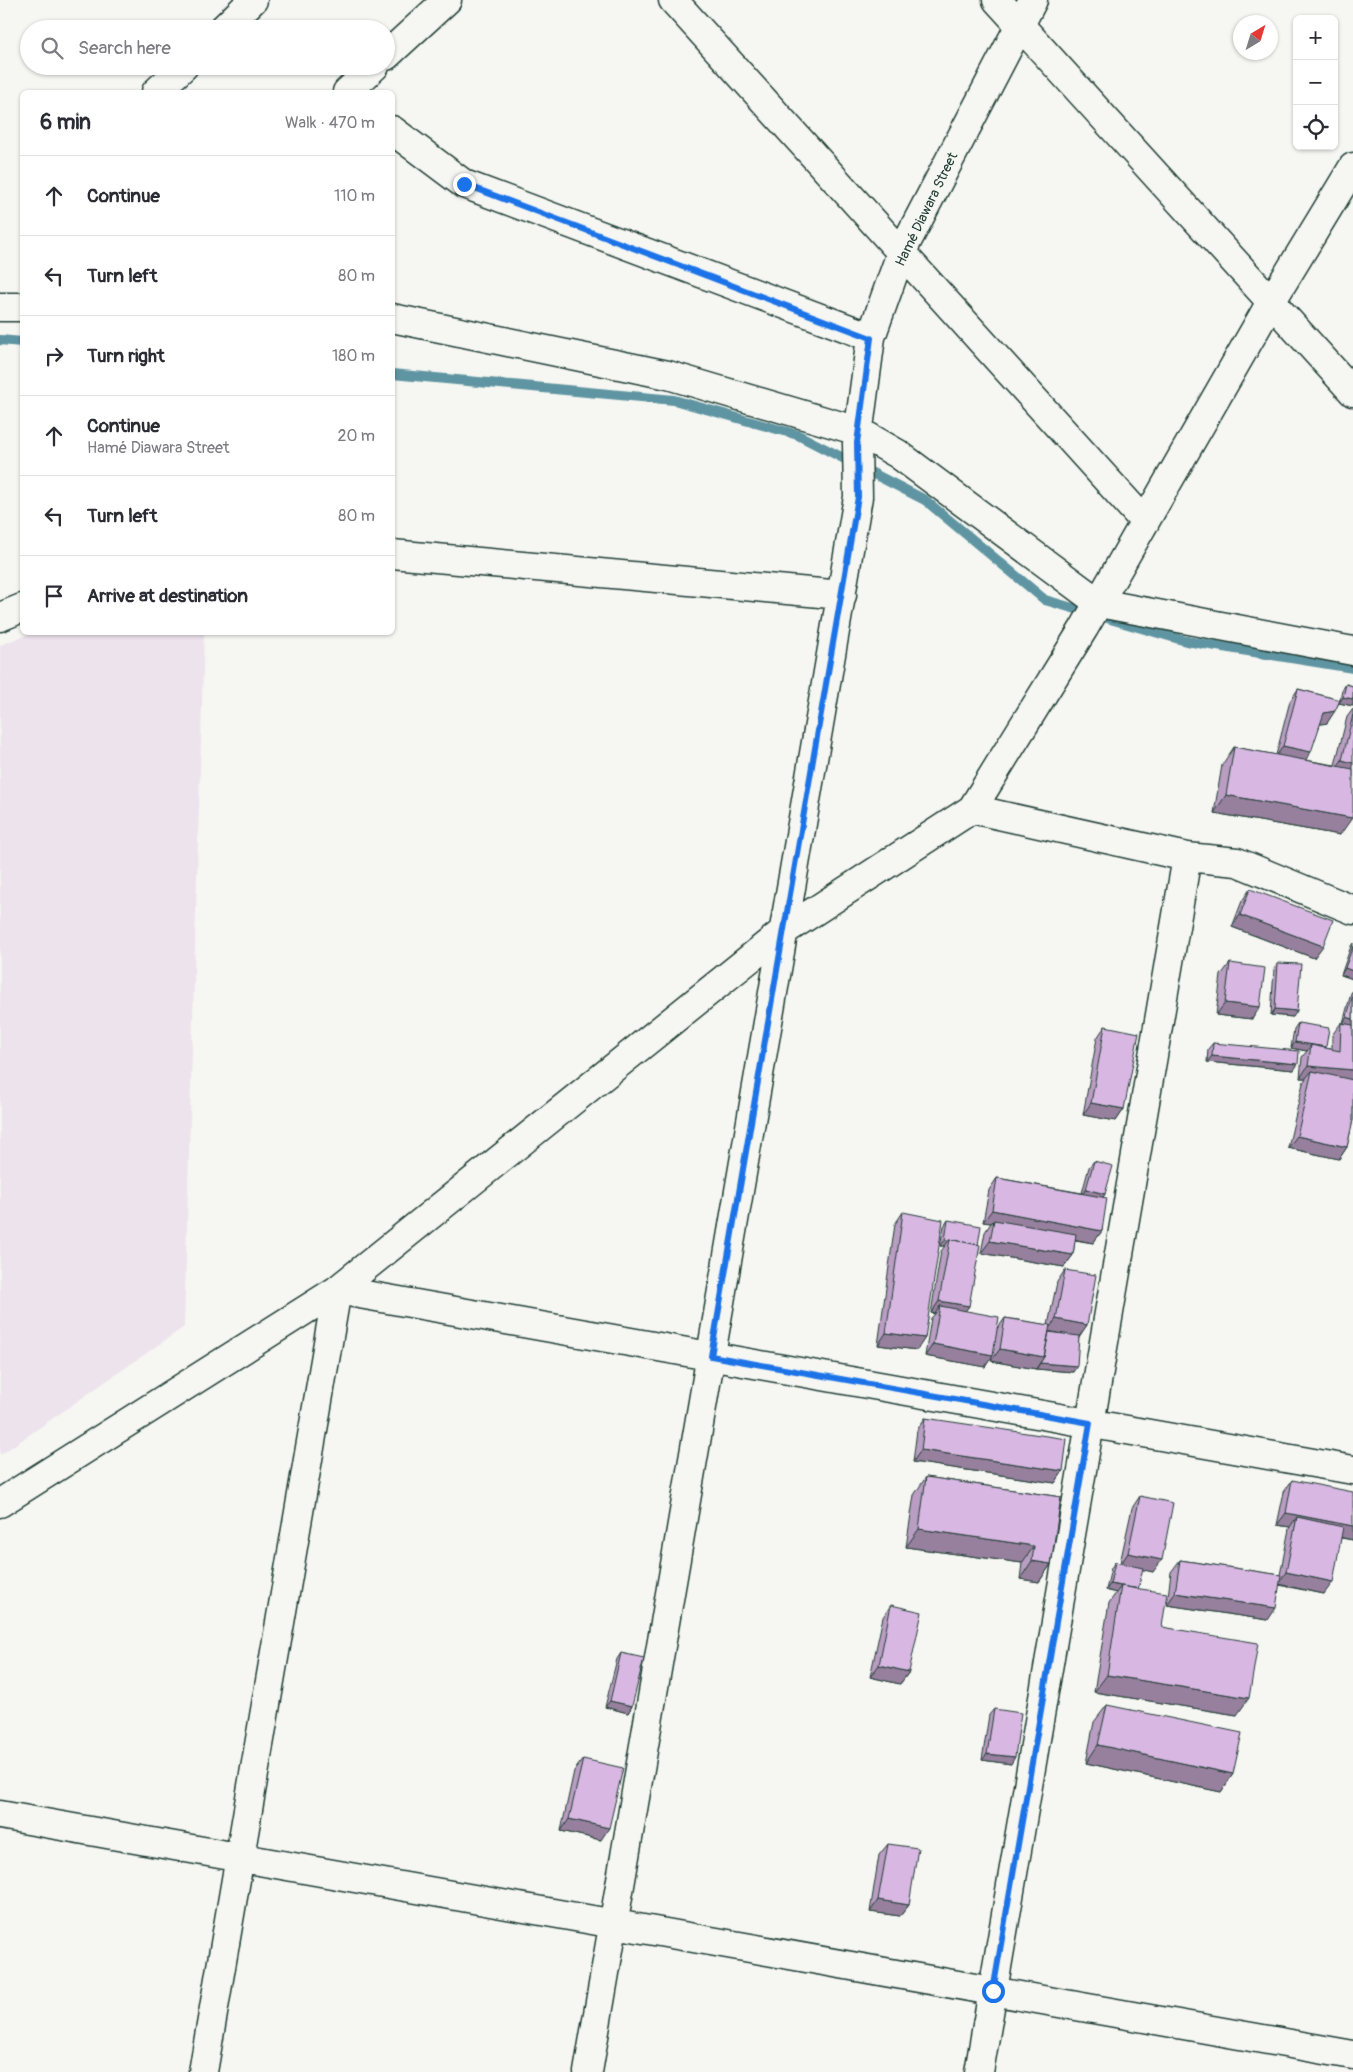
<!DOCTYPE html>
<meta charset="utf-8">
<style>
body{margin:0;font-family:Pangolin,sans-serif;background:#f2f2f3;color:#2b2b33}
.controls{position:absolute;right:15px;top:15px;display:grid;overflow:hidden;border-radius:8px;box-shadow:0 1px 4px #0004}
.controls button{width:45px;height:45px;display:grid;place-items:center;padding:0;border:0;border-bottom:1px solid #e1e1e2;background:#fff;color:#2b2b33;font:25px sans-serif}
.compass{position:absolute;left:1233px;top:15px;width:45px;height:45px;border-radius:50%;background:#fff;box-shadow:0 1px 4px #0004;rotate:38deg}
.stop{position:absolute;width:15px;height:15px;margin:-11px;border:4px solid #1a73e8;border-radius:50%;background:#fff}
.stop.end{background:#1a73e8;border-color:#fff;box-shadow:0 1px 5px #0008}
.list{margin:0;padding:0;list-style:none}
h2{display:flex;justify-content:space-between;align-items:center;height:65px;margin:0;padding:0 20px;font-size:21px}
h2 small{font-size:16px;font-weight:400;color:#7c7c81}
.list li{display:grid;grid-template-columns:32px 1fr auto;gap:15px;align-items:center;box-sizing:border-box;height:80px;padding:0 20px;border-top:1px solid #e1e1e2}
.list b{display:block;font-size:19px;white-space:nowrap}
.list p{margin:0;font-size:16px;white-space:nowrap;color:#7c7c81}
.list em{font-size:16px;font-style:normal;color:#7c7c81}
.icon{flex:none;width:28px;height:28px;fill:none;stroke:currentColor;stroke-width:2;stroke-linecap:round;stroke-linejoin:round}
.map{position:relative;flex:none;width:1353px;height:2072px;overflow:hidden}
.search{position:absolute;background:#fff;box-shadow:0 1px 4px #0004;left:20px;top:20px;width:375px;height:55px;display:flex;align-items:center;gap:12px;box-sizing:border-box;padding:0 18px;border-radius:28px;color:#7c7c81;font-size:19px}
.panel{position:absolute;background:#fff;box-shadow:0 1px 4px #0004;left:20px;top:90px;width:375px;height:545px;border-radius:8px}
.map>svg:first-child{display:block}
</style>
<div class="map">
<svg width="1353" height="2072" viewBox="0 0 1353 2072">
<rect width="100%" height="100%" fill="#f6f6f2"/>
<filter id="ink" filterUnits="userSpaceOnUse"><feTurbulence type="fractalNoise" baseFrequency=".02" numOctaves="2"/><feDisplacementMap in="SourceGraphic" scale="10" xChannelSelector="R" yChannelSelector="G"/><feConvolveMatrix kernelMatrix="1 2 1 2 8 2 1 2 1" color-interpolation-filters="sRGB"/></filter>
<g filter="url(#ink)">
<path fill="#ede3ed" d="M34 632 204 633 184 1327 0 1455V645Z"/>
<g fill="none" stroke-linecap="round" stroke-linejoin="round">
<path stroke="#5f95a2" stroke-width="10" d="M0 340 22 342
M392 374 674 400 798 435 925 500 1045 600 1186 641 1353 668"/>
<g stroke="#1f3d34" stroke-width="31">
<path id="minor" d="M673 0 1145 522
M997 0 1353 392
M223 29 253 0
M386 56 447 0
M156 92 184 66
M347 92 375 66
M392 130 464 184 871 337
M0 307H22
M392 318 668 375 858 431 898 454 1099 603 1353 651
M392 554 842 595
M0 617 22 608
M972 809 1187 857 1237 862 1353 910
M0 1503 337 1290 784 931 972 809 1084 628 1271 302 1353 167
M0 1815 1353 2055
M203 2072 337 1290 1353 1470
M588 2072 858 497 857 443 871 337 901 253 1033 0
M979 2072 1187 857"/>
</g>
<use href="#minor" stroke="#f6f6f2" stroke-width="28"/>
</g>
<path fill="#ba9dc2" stroke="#1f3d34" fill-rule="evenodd" d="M1346 684 1353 686V706L1339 703 1327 723 1320 724 1305 760 1335 765 1347 717 1353 709V715L1340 835 1214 813 1222 765 1234 747 1276 755 1290 701 1298 689 1340 700 1342 690Z
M1250 889 1314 958 1232 927 1242 901Z
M1353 943V979L1341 975 1351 946Z
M1230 963 1260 1007 1252 1019 1216 1015 1221 975Z
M1278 963 1293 1017 1271 1015 1274 969Z
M1353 990V1120L1347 1147 1339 1159 1288 1148 1303 1083 1306 1078H1300L1302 1057 1307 1051 1291 1048 1294 1029 1298 1023 1326 1047 1325 1048 1332 1049V1035L1341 1023H1343L1351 993Z
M1105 1026 1124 1109 1116 1121 1083 1115 1097 1038Z
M1213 1043 1294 1070 1207 1062 1208 1049Z
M1094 1161 1105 1194 1103 1197 1102 1231 1093 1243 1075 1240 1073 1255 1064 1267 981 1253 985 1232 991 1223 983 1222 989 1190 997 1178 1082 1193 1089 1167Z
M903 1212 917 1350 878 1345 895 1224Z
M948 1220 969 1306 965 1311 997 1329 1005 1318 1048 1325 1057 1282 1065 1270 1087 1325 1079 1336 1073 1372 1036 1369 991 1361 992 1356 985 1367 925 1356 931 1318 935 1314 931 1313 941 1251 945 1246H940L944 1226ZM1049 1331 1069 1335 1049 1332Z
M925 1418 1063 1471 1055 1483 913 1462 917 1430Z
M926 1477 1061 1497 1051 1564 1039 1582 1020 1579 1022 1563 906 1547 914 1495Z
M1292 1480 1353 1540 1341 1538 1324 1594 1279 1585 1268 1620 1167 1605 1171 1572 1180 1560 1280 1575 1289 1529 1290 1527 1277 1525 1284 1492Z
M1140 1496 1153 1572 1142 1569 1138 1589 1162 1627 1237 1715 1094 1692 1109 1603 1116 1593 1106 1590 1111 1568 1115 1562 1120 1563 1132 1508Z
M891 1605 909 1672 900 1684 870 1677 883 1617Z
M621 1653 632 1706 628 1713 605 1707 617 1659Z
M1107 1705 1233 1774 1221 1792 1086 1763 1094 1722Z
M994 1709 1011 1764 982 1760 989 1715Z
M583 1759 601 1840 561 1831 574 1771Z
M888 1844 909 1905 900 1916 870 1912 879 1855Z"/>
<path fill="#97809e" stroke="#1f3d34" d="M1343 697 1353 699V706L1339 703Z
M1335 711 1327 723 1316 725 1324 713Z
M1283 746 1311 752 1303 764 1275 758Z
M1342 760 1353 763V777L1333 772Z
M1226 795 1352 818 1340 835 1214 813Z
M1240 915 1323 946 1314 958 1232 927Z
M1345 968 1353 971V979L1341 975Z
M1225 1003 1260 1007 1252 1019 1216 1015Z
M1275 1009 1297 1011 1293 1017 1271 1015Z
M1347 1017 1353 1019V1026L1343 1023Z
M1295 1042 1326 1047 1322 1053 1311 1045 1307 1051 1291 1048Z
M1212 1056 1298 1064 1294 1070 1207 1062Z
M1308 1066 1353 1070V1083L1312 1071 1306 1078H1300Z
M1091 1103 1124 1109 1116 1121 1083 1115Z
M1297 1136 1347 1147 1339 1159 1288 1148Z
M1086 1189 1105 1194 1101 1200 1082 1195Z
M992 1210 1102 1231 1093 1243 993 1223 994 1220 991 1223 983 1222Z
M945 1240H949L945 1246H940Z
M990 1241 1073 1255 1064 1267 981 1253Z
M939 1301 969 1306 960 1318 940 1306 935 1314 931 1313Z
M1056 1319 1087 1325 1079 1337 1047 1331Z
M886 1333 925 1338 917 1350 878 1345Z
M933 1344 993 1355 985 1367 925 1356Z
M1000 1349 1044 1357 1036 1369 991 1361Z
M1040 1363 1077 1366 1073 1372 1036 1369Z
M921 1450 1063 1471 1055 1483 913 1462Z
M1286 1513 1353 1526V1540L1295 1528 1297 1517 1290 1527 1277 1525Z
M919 1529 1034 1546 1022 1563 906 1547Z
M1128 1553 1162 1560 1153 1572 1120 1565Z
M1032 1561 1051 1564 1039 1582 1020 1579Z
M1286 1572 1333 1582 1324 1594 1278 1584Z
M1110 1584 1121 1586 1116 1593 1106 1590Z
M1175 1593 1276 1608 1268 1620 1167 1605Z
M879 1665 909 1672 900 1684 870 1677Z
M1107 1675 1249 1698 1237 1715 1094 1692Z
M610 1701 632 1706 628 1713 605 1707Z
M1098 1745 1233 1774 1221 1792 1086 1763Z
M987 1754 1015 1757 1011 1764 982 1760Z
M569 1819 609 1828 601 1840 561 1831Z
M878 1900 909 1905 900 1916 870 1912Z"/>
<path fill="#d8b7e2" stroke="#1f3d34" d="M1346 684 1353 686V699L1343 697Z
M1298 689 1340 700 1335 711 1324 713 1311 752 1283 746Z
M1353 715V763L1342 760Z
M1234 747 1353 769V812L1352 818 1226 795Z
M1250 889 1333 920 1323 946 1240 915Z
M1353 946V971L1345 968Z
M1230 963 1265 968 1260 1007 1225 1003Z
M1278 963 1301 964 1297 1011 1275 1009Z
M1353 994V1019L1347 1017Z
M1298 1023 1329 1028 1326 1047 1295 1042Z
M1341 1023 1353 1025V1070L1308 1066 1311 1045 1340 1051Z
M1105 1026 1139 1033 1124 1109 1091 1103Z
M1213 1043 1299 1051 1298 1064 1212 1056Z
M1312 1071 1353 1080V1120L1347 1147 1297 1136Z
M1094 1161 1113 1166 1105 1194 1086 1189Z
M997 1178 1107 1198 1102 1231 992 1210Z
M903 1212 943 1220 925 1338 886 1333Z
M948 1220 981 1226 978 1245 950 1239 949 1240H945Z
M994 1220 1076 1234 1073 1255 990 1241Z
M950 1239 980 1245 969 1306 939 1301Z
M1065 1270 1096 1275 1087 1325 1056 1319Z
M940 1306 999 1317 993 1355 933 1344Z
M1005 1318 1050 1325 1044 1357 1000 1349Z
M1049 1332 1079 1336 1077 1366 1040 1363 1044 1357Z
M925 1418 1067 1439 1063 1471 921 1450Z
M926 1477 1061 1497 1051 1564 1032 1561 1034 1546 919 1529Z
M1292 1480 1353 1492V1526L1286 1513Z
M1140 1496 1173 1503 1162 1560 1128 1553Z
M1297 1517 1343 1527 1333 1582 1286 1572Z
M1180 1560 1281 1575 1276 1608 1175 1593Z
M1115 1562 1143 1568 1138 1589 1110 1584Z
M1121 1586 1167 1593 1162 1627 1258 1643 1249 1698 1107 1675Z
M891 1605 922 1612 909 1672 879 1665Z
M621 1653 644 1658 632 1706 610 1701Z
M1107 1705 1242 1733 1233 1774 1098 1745Z
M994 1709 1021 1713 1015 1757 987 1754Z
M583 1759 623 1768 609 1828 569 1819Z
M888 1844 918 1848 909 1905 878 1900Z"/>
</g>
<g fill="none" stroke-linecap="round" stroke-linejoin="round" filter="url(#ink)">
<path stroke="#1a73e8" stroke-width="6" d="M464 184 871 338 857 443 858 497 711 1356 1090 1423 993 1991"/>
</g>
<g text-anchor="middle" stroke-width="4" stroke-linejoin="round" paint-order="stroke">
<g font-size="14" fill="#1f3d34" stroke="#f6f6f2">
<text transform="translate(926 209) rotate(-64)" y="5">Hamé Diawara Street</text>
</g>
</g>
</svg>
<div class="controls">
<button>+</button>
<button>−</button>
<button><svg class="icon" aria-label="locate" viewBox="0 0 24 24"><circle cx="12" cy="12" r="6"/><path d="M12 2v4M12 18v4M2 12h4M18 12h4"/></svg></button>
</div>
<svg class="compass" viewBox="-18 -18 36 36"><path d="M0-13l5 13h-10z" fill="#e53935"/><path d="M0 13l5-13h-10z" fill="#7c7c81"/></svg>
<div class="stop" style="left:993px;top:1991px"></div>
<div class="stop end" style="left:464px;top:184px"></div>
<div class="search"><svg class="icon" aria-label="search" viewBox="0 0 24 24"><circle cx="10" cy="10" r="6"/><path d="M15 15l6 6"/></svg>Search here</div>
<section class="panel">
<h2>6 min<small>Walk · 470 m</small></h2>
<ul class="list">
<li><svg class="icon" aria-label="ahead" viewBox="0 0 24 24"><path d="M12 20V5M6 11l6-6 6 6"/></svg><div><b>Continue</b></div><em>110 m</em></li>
<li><svg class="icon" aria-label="left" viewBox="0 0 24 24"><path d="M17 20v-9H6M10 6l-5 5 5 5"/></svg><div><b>Turn left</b></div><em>80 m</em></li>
<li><svg class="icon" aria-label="right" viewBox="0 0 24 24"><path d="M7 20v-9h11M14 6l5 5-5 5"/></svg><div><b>Turn right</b></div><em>180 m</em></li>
<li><svg class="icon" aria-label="ahead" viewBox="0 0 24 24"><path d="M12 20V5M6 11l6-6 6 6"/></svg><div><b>Continue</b><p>Hamé Diawara Street</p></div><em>20 m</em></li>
<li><svg class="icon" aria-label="left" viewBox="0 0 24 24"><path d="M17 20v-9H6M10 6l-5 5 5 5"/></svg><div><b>Turn left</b></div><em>80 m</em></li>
<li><svg class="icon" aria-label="arrive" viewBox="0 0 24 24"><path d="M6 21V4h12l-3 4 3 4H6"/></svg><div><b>Arrive at destination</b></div></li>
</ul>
</section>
</div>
